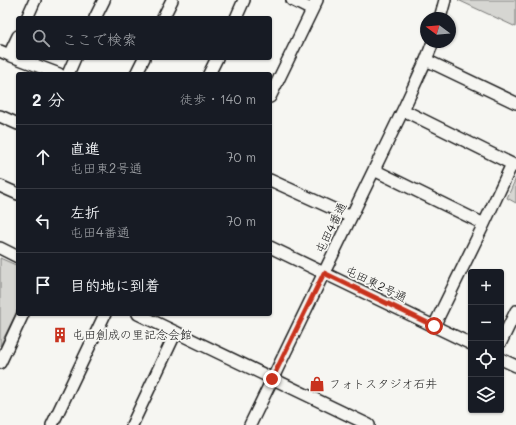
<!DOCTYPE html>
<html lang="ja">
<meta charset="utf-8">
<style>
body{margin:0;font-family:Mali,"Klee One",sans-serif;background:#242831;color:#f1f3f6}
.controls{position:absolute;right:12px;bottom:12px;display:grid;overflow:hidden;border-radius:4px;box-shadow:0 1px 3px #0004}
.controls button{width:36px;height:36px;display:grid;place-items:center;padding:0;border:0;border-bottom:1px solid #363941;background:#171b24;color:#f1f3f6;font:20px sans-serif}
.compass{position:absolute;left:420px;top:12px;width:36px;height:36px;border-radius:50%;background:#171b24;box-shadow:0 1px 3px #0004;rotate:286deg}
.stop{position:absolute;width:12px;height:12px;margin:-9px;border:3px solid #c8321e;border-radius:50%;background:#fff}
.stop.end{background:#c8321e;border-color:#fff;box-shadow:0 1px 4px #0008}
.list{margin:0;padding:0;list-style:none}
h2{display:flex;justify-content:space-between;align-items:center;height:52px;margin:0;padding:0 16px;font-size:17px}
h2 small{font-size:13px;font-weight:400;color:#9ea1a6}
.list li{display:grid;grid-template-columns:26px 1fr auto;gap:12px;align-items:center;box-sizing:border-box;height:64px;padding:0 16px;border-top:1px solid #363941}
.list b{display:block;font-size:15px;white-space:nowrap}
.list p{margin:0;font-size:13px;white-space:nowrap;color:#9ea1a6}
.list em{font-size:13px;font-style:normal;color:#9ea1a6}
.icon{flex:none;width:22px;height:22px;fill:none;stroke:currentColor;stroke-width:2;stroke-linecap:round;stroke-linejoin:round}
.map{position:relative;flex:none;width:516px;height:425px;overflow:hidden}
.search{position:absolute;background:#171b24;box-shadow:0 1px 3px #0004;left:16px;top:16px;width:256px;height:44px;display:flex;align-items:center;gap:10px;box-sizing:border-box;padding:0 14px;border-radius:4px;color:#9ea1a6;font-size:15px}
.panel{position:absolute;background:#171b24;box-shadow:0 1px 3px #0004;left:16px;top:72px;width:256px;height:244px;border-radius:4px}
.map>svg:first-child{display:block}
</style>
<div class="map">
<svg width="516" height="425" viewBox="0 0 516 425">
<rect width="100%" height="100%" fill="#f6f6f2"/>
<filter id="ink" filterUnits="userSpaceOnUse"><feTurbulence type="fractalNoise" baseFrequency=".025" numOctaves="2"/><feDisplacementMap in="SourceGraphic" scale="8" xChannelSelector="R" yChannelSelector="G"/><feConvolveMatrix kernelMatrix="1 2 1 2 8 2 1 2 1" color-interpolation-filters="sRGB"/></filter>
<g filter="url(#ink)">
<path fill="#d6d6d2" stroke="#797977" d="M458 0H516V27Z
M516 178V203L507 198Z
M0 258 18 266V309L0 346Z"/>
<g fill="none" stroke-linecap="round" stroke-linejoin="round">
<g stroke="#1c1c1c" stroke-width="14">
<path id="minor" d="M292 0 312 10
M27 18 35 0
M95 18 104 0
M163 18 172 0
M236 18 244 0
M440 18 445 0
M0 51 9 55 59 74
M9 55 18 36
M426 60 516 103
M68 74 75 58
M136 74 144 58
M209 74 217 58
M270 97 317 0
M403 110 516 166
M0 116 18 124
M374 170 484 224
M270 180 351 217
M0 186 18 194
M270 247 471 344
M0 248 18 257
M138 314 369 425
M434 326 484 224 512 164
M501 342 516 311
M501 359 516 366
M0 363 23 314
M52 425 105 314
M132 425 176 332
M250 425 403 110 426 60 433 42"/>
</g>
<use href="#minor" stroke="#f6f6f2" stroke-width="11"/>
</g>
</g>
<g fill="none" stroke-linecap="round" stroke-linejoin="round" filter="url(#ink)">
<path stroke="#c8321e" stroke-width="5" d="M272 379 324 273 434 326"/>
</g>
<defs>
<g id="building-bare" transform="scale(1.2)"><path d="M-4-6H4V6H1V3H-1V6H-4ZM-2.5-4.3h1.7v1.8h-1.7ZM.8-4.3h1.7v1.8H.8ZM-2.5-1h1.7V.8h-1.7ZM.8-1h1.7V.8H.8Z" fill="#c8321e" stroke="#f6f6f2" stroke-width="2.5" paint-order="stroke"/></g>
<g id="shop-bare" transform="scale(1.2)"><path d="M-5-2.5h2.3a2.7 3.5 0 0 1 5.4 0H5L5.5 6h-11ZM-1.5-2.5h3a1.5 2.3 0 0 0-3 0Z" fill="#c8321e" stroke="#f6f6f2" stroke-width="2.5" paint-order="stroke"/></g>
</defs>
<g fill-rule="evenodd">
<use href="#building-bare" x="60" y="335"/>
<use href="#shop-bare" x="317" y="384"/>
</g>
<g text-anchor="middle" stroke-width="3.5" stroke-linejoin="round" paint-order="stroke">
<g font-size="12" fill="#1c1c1c" stroke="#f6f6f2">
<text transform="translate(331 228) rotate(-64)" y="4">屯田4番通</text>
<text transform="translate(376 284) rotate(26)" y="4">屯田東2号通</text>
</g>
<g font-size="12" fill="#1c1c1c" stroke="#f6f6f2" text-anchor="start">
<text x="72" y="339">屯田創成の里記念会館</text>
<text x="329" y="388">フォトスタジオ石井</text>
</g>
</g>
</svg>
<div class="controls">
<button>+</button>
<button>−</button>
<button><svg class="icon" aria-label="locate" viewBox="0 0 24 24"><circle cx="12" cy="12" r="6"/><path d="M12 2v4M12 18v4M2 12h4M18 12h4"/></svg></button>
<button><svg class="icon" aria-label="layers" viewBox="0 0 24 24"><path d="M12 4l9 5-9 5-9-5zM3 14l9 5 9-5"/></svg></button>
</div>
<svg class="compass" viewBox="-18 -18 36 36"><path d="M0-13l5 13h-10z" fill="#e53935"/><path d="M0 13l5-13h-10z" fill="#9ea1a6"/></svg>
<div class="stop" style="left:434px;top:326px"></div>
<div class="stop end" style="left:272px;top:379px"></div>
<div class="search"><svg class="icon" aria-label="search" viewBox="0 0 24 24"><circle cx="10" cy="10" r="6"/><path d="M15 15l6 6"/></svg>ここで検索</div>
<section class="panel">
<h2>2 分<small>徒歩 · 140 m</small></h2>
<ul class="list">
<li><svg class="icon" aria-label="ahead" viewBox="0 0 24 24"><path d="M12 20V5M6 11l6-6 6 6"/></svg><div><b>直進</b><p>屯田東2号通</p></div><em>70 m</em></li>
<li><svg class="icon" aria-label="left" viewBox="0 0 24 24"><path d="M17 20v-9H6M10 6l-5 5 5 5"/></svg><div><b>左折</b><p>屯田4番通</p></div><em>70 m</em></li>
<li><svg class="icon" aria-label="arrive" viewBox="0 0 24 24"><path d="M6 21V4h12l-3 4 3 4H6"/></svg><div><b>目的地に到着</b></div></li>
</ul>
</section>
</div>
